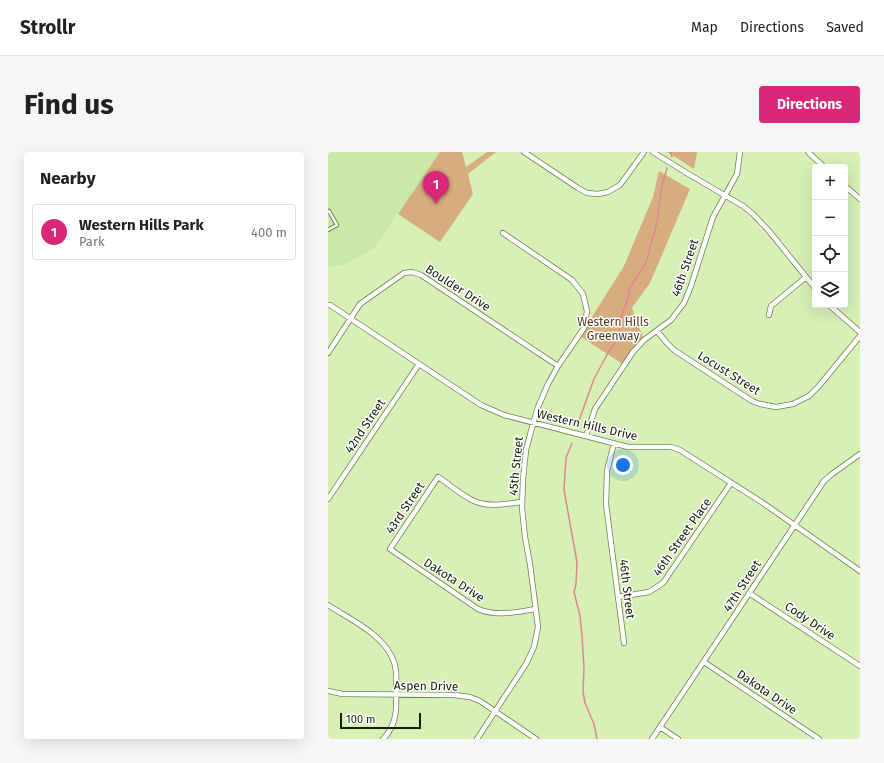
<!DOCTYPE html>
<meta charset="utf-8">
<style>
body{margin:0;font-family:"Fira Sans",sans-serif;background:#f6f6f6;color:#202124}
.controls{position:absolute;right:12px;top:12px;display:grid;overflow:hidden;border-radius:4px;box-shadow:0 4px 16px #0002}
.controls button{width:36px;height:36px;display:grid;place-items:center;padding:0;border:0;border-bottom:1px solid #e0e0e0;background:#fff;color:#202124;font:20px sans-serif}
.scale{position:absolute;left:12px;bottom:10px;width:81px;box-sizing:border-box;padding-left:4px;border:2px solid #151e08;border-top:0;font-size:11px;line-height:14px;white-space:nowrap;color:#151e08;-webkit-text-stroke:3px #fff;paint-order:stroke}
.you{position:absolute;left:295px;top:313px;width:14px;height:14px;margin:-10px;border:3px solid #fff;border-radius:50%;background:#1a73e8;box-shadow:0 0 0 6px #1a73e833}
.badge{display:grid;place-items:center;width:26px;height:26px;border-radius:50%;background:#db2777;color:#fff;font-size:13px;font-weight:700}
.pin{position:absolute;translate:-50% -33px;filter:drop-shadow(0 1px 2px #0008)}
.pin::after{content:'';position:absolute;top:21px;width:14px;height:12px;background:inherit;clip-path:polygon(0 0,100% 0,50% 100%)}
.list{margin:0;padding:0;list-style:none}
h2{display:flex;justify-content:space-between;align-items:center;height:52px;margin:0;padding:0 16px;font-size:17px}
h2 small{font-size:13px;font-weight:400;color:#757577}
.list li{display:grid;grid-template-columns:26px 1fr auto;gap:12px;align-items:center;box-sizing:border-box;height:56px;margin:0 8px 8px;padding:0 8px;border:1px solid #e0e0e0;border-radius:4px}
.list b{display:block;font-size:15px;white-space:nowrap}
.list p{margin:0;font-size:13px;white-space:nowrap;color:#757577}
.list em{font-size:13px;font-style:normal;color:#757577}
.icon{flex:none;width:22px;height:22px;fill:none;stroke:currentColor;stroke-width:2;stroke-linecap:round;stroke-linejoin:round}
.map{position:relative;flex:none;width:532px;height:587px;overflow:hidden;border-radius:4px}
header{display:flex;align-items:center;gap:24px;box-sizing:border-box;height:56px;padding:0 20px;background:#fff;border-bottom:1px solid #e0e0e0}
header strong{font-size:19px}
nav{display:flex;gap:22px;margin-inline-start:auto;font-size:14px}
.intro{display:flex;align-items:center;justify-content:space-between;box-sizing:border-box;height:96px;padding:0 24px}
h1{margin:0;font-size:28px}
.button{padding:10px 18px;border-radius:4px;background:#db2777;color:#fff;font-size:14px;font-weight:700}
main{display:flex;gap:24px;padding:0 24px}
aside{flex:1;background:#fff;border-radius:4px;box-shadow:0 4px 16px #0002}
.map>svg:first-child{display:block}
</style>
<header>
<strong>Strollr</strong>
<nav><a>Map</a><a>Directions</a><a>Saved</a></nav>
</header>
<div class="intro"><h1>Find us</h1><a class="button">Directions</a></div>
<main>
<aside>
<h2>Nearby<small></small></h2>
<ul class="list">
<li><span class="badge">1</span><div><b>Western Hills Park</b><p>Park</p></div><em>400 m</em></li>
</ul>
</aside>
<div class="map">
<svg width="532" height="587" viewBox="0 0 532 587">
<rect width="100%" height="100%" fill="#d6f0b6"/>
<path fill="#cbe8a6" d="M0 0H112L46 96 15 113 0 115Z"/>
<path fill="#d7ac7e" d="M112 0H134L138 15 159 0H168L140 22 145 42 112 90 70 62Z
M339 0H369L366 17Z
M331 19 362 37 322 131 304 156 316 188 296 213 252 184 296 114 325 45Z"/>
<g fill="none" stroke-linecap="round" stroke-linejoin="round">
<path stroke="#e18698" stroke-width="1.5" d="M343 0 344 5
M249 274 266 227 281 199 290 187 292 168 300 147 301 137 318 111 329 70 334 33 339 16
M244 291 238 306 236 338 249 410 248 432 246 440 252 464 254 484 256 516 255 540 257 551 266 572 269 587"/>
<g stroke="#6c834d" stroke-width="4.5">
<path id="lane" d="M0 60 1 59 9 73 0 78"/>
</g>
<g stroke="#6c834d" stroke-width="6">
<path id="street" d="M196 0 250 36 259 41 270 42 280 40 292 33 316 0
M325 0 357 20 415 54 425 62 441 79 487 136
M480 0 496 15
M517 34 532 47
M0 153H2L153 253 176 263 300 295H343L352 298 435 351 532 419
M501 153 532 180
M441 163 443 154 478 125
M329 179 339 191 346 198 424 249 432 252 448 255 465 252 481 244 491 234 532 184
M0 201 32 152 76 121 84 120 93 123 230 214
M258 284 267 257 305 200 316 188 343 168 356 151 363 134 385 65 409 22 412 0
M286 291 279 319 278 352 296 491
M0 347 91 212
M194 350C178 352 159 356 144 348 132 342 121 332 110 325L62 397 150 457C169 465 188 460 208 457
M421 441 532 514
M290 445 321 440 335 431 403 331
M0 453C23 468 57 483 66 510 70 521 68 533 68 544 69 561 67 575 55 587
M376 510 491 587
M0 539 15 542 126 543 142 545 152 549 208 587
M332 575 350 587
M149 587 198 512 206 495 210 475 202 412 197 385 194 356 195 327 198 298 203 279 210 255 220 232 230 214 256 176 259 159 255 142 244 128 175 81
M324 587 496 329 504 322 532 302"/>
</g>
<use href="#lane" stroke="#fff" stroke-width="2.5"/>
<use href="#street" stroke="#fff" stroke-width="4.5"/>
</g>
<g text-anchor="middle" stroke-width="3" stroke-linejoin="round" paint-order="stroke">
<g font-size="12" fill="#151e08" stroke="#fff">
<text transform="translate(357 116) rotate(-71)" y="4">46th Street</text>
<text transform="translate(130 136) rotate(33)" y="4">Boulder Drive</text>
<text transform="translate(401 221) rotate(32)" y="4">Locust Street</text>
<text transform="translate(259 273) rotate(13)" y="4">Western Hills Drive</text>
<text transform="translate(37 274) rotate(-56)" y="4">42nd Street</text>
<text transform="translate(188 314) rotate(-84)" y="4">45th Street</text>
<text transform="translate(77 356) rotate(-56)" y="4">43rd Street</text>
<text transform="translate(354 385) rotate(-55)" y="4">46th Street Place</text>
<text transform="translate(126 428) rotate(33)" y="4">Dakota Drive</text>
<text transform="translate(414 434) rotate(-57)" y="4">47th Street</text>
<text transform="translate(299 437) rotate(83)" y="4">46th Street</text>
<text transform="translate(482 469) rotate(34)" y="4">Cody Drive</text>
<text transform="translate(98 534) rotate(1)" y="4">Aspen Drive</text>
<text transform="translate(439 540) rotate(34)" y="4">Dakota Drive</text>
</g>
<g font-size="12" fill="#553a1d" stroke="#fff">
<text x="285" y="174">Western Hills<tspan x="285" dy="14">Greenway</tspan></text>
</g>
</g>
</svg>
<div class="controls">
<button>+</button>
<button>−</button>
<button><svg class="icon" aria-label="locate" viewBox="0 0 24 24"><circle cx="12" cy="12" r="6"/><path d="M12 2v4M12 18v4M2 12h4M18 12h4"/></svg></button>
<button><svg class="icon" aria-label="layers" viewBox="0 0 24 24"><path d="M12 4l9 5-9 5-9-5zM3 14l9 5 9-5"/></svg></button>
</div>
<div class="scale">100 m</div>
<div class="you"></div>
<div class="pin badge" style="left:108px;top:52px">1</div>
</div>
</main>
